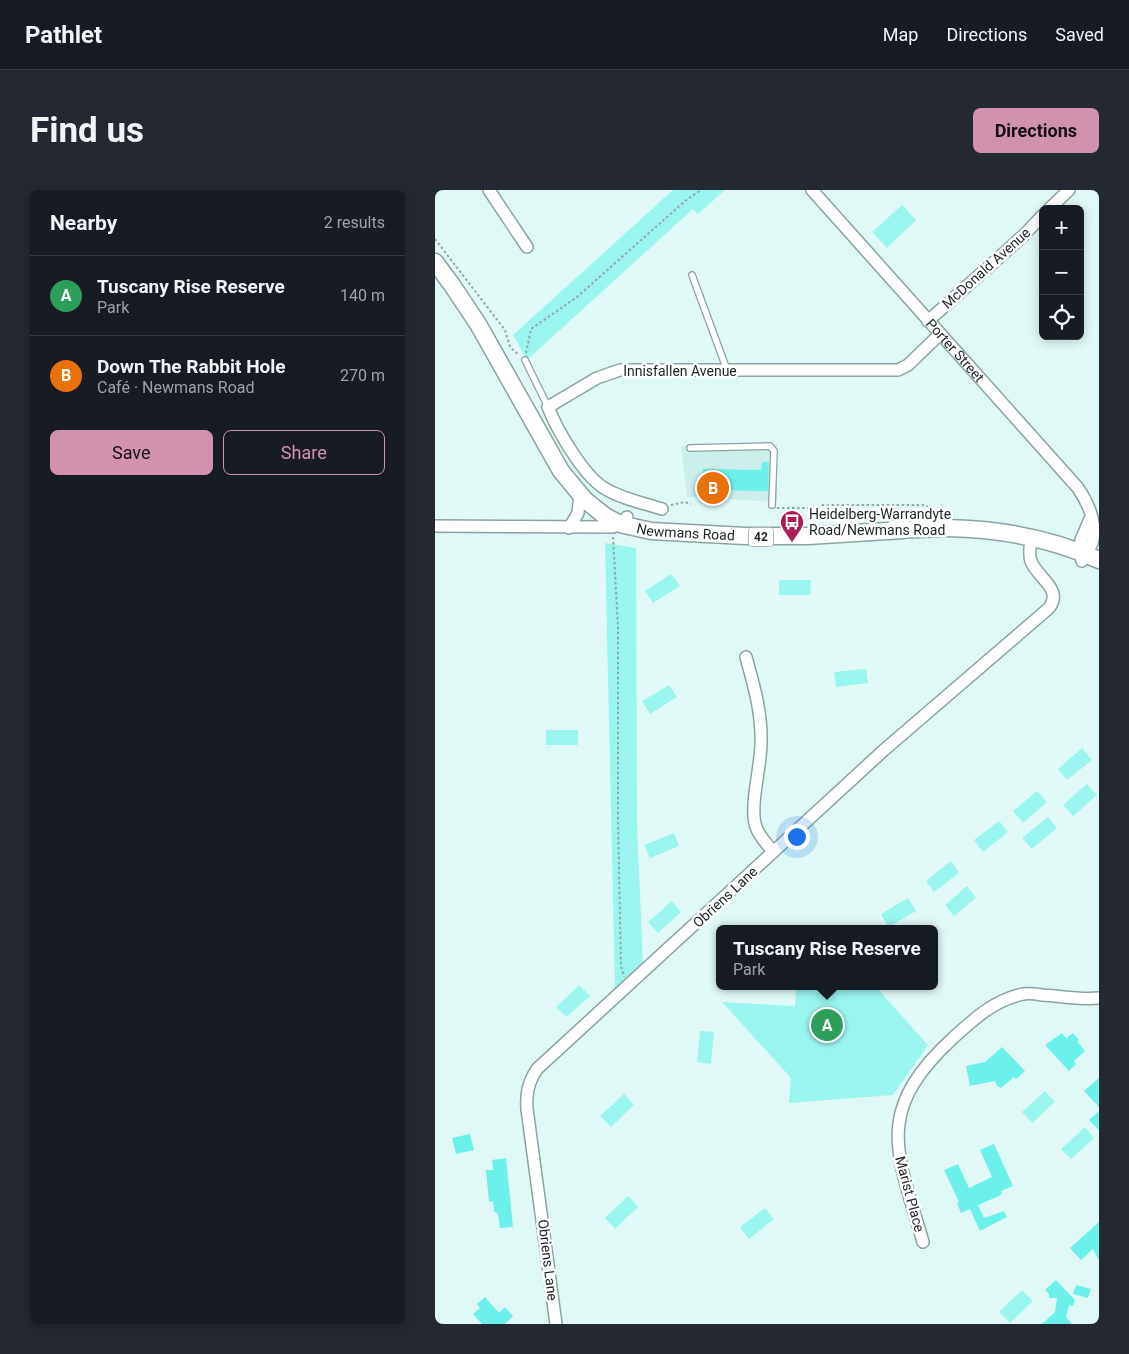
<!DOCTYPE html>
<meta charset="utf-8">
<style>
body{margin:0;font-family:Roboto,sans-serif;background:#242831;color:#f1f3f6}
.controls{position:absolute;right:15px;top:15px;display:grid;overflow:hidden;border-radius:8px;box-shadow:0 2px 12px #0003}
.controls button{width:45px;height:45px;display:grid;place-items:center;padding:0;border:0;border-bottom:1px solid #363941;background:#171b24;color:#f1f3f6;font:25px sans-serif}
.you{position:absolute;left:361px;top:646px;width:18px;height:18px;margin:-12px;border:4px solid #fff;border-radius:50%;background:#1a73e8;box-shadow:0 0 0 8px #1a73e833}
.badge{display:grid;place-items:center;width:32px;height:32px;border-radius:50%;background:#d292ae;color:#fff;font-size:16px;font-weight:700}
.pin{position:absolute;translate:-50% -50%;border:2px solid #fff;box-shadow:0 1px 5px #0006}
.popup{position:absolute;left:281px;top:735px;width:222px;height:65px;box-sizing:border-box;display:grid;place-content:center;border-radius:8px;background:#171b24;filter:drop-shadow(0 1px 4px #0005);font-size:16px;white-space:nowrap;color:#9ea1a6}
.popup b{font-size:19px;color:#f1f3f6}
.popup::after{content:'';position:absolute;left:50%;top:100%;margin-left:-10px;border:10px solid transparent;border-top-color:#171b24}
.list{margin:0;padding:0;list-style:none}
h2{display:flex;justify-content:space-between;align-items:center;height:65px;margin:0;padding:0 20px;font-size:21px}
h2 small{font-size:16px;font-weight:400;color:#9ea1a6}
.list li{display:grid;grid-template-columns:32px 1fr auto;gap:15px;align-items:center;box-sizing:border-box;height:80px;padding:0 20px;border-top:1px solid #363941}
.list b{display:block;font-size:19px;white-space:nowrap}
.list p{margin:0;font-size:16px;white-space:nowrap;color:#9ea1a6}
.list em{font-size:16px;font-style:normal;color:#9ea1a6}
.actions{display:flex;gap:10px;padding:15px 20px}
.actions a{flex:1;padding:11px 0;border:1px solid #d292ae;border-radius:8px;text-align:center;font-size:18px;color:#d292ae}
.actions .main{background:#d292ae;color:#111}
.icon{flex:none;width:28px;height:28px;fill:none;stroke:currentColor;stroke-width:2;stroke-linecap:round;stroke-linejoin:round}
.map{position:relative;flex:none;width:664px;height:1134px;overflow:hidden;border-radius:8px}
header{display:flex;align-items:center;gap:30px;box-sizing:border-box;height:70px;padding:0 25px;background:#171b24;border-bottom:1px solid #363941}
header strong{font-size:24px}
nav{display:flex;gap:28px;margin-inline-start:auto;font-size:18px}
.intro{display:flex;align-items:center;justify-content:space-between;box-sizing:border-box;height:120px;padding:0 30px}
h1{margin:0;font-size:35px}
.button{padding:12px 22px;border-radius:8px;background:#d292ae;color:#111;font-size:18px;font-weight:700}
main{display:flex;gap:30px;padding:0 30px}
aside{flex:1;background:#171b24;border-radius:8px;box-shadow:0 2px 12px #0003}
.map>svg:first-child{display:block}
</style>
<header>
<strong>Pathlet</strong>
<nav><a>Map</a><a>Directions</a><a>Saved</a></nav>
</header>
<div class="intro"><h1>Find us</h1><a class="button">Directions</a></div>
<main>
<aside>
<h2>Nearby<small>2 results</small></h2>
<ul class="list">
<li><span class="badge" style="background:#2e9e5b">A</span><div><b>Tuscany Rise Reserve</b><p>Park</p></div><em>140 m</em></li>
<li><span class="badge" style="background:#e8710a">B</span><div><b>Down The Rabbit Hole</b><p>Café · Newmans Road</p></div><em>270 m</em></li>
</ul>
<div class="actions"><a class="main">Save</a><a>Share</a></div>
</aside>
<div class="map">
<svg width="664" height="1134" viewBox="0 0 664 1134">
<rect width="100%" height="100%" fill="#e0f9f6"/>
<path fill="#cbeeeb" d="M342 254V312L252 307 246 256Z"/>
<path fill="#9af5ee" d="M238 0H290L263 24 258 19 92 170 78 145Z
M467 15 481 30 452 58 437 42Z
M170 353 201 358 202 635 208 775 180 800Z
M236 384 245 396 218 413 210 401Z
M344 390H376L375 405H344Z
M431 479 433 493 401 497 399 482Z
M234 495 242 507 215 524 207 511Z
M111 540H143V555H111Z
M647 558 657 570 632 590 623 579Z
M652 594 662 605 638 626 628 615Z
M602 601 612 612 588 633 578 621Z
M613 627 622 638 597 659 587 648Z
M564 631 573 642 548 662 539 650Z
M239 643 244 656 215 668 209 655Z
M516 671 524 683 499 702 491 691Z
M532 696 541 708 519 726 510 715Z
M473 708 481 721 453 737 446 724Z
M237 711 246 722 223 743 213 732Z
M144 795 155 806 131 827 121 817Z
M361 796H440L493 855 458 905 354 913 356 888 287 812 360 816Z
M265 841 279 842 276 874 262 872Z
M610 901 620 912 597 933 587 922Z
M189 904 199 915 176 937 165 926Z
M650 937 659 948 636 969 626 959Z
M193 1006 203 1017 180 1039 170 1028Z
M330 1018 339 1029 314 1049 305 1037Z
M587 1100 598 1111 575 1133 564 1122Z"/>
<path fill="#6bf1e9" d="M327 272H334L333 301 268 300V279L326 280Z
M627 843 631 848 638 843 644 850 642 851 650 861 639 871 641 874 634 881 610 855Z
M567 857 590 881 581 889 579 887 566 898 562 896 560 891 535 896 531 876 550 872Z
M664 888V917L649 901Z
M664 921V940L654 930Z
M35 944 39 960 21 964 17 948Z
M559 954 578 996 566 1001 567 1003 564 1006 543 1015 549 1028 569 1021 572 1027 545 1041 535 1019 526 1023 522 1013 524 1012 509 980 523 974 534 998 557 987 545 960Z
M71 968 78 1037 65 1038 63 1024 59 1021 58 1011 54 1012 51 980H58L57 970Z
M664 1032V1071L658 1059 646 1070 635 1058Z
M621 1090 640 1110 638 1116 634 1115 631 1127 637 1134H607L620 1122 622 1108H614V1104L610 1100Z
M641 1095 656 1099 653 1108 638 1104Z
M50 1107 64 1123 70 1117 78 1126 70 1134H47L38 1124 45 1118 42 1114Z"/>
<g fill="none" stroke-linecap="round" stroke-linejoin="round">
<g stroke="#8ba3a1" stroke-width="8">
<path id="service" d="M257 85 292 180
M90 170 113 217
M255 258 335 256 339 261 337 315"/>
</g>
<g stroke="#8ba3a1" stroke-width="14">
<g id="minor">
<path d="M54 0 92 57"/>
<path id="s1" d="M377 0 643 298C653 313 663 334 657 353 655 359 650 365 647 371"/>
<path d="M614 19 634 0"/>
<path d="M493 131 588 46 608 25"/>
<path d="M227 319C208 313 187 309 169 298 148 285 122 240 113 217L162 188 185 180H463L473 175 505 144"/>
<path d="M0 336 178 337 185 334 192 327"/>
<path d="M134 338 143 323 145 304"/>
<path d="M646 368V350L655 329"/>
<path d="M311 467C319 496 327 523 326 553 326 578 314 616 321 637 324 646 332 654 338 662"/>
<path d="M488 1052C461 960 439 921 518 848 539 829 559 810 588 804 594 803 601 804 607 805 626 806 645 810 664 808"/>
<path d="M121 1134 92 919C91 903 93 893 102 879L449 560 614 418C629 399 601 387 596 371 593 364 596 355 596 347"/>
</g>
</g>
<g stroke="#8ba3a1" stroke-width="19">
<g id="primary">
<path id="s2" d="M0 72 17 95 43 134 126 281 150 310 170 326 185 334 216 341 310 346H373L468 340"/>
<path d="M458 339C476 340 494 338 512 338 564 339 616 348 664 370"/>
</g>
</g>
<path stroke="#94a6a4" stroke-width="2" stroke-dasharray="2.5 2.5" stroke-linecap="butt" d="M0 49 70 140 75 157 84 165
M91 163 96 139 142 107 250 11 266 0
M236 315 250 312 256 314
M342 318H376L388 315H488L492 316 504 326
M178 347 183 437V629L186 776 189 787"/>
<use href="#service" stroke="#fff" stroke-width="5.5"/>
<use href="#minor" stroke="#fff" stroke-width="11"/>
<use href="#primary" stroke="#fff" stroke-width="16"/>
</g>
<defs>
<g id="bus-pin" transform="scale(1.25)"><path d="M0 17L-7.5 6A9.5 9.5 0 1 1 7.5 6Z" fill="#ab1c57" stroke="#fff"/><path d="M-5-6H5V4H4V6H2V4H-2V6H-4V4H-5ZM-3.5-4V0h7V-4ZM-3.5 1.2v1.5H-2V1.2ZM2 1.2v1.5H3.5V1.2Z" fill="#fff"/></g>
</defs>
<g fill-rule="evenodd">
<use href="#bus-pin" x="357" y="332"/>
</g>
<g text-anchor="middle" stroke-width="5" stroke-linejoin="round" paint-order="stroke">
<rect fill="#fff" stroke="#5f6665" stroke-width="1" x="313.5" y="337.5" width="25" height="19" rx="4"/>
<g font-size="12" font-weight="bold" fill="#1b2423">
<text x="326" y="351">42</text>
</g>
<g font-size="14" fill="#1b2423" stroke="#fff">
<text transform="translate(551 78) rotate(-42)" y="5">McDonald Avenue</text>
<text dy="5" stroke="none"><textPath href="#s1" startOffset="215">Porter Street</textPath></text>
<text x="245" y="186">Innisfallen Avenue</text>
<text dy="5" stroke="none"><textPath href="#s2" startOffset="391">Newmans Road</textPath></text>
<text transform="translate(290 707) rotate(-43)" y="5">Obriens Lane</text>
<text transform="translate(475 1004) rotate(75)" y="5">Marist Place</text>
<text transform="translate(113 1070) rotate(83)" y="5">Obriens Lane</text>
</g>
<g font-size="14" fill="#1b2423" stroke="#fff" text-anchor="start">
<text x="374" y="329">Heidelberg-Warrandyte<tspan x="374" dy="16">Road/Newmans Road</tspan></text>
</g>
</g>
</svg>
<div class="controls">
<button>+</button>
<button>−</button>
<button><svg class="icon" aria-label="locate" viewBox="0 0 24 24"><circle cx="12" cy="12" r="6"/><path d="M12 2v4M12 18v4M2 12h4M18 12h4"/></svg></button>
</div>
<div class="you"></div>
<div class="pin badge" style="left:392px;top:835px;background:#2e9e5b">A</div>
<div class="popup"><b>Tuscany Rise Reserve</b>Park</div>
<div class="pin badge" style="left:278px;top:298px;background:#e8710a">B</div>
</div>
</main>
